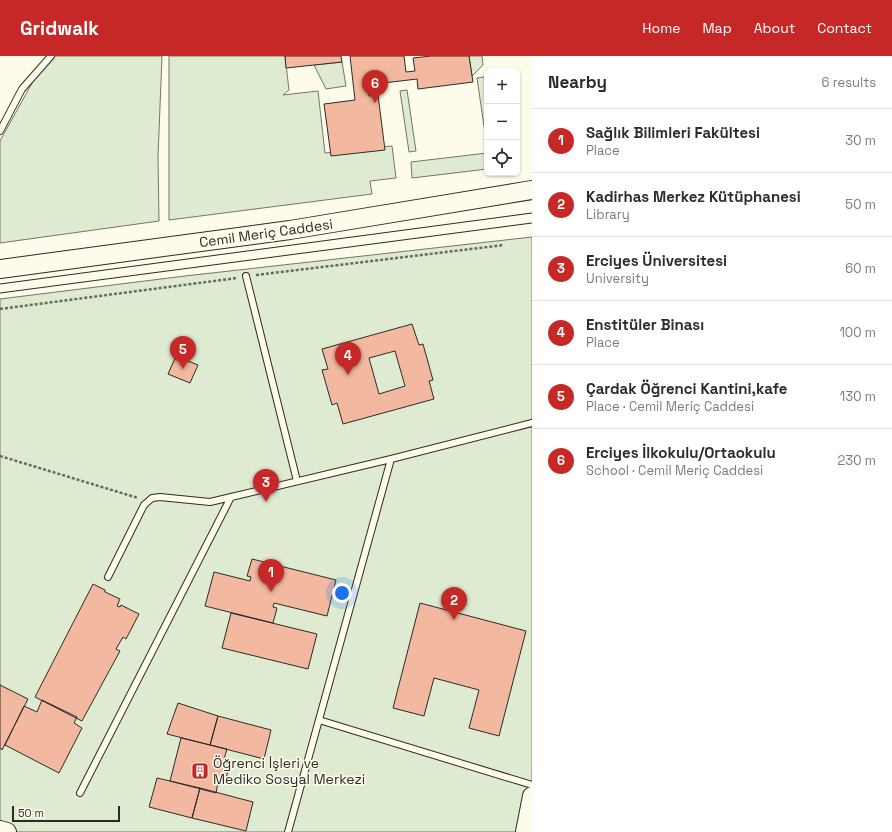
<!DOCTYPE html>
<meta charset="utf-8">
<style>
body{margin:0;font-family:"Space Grotesk",sans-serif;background:#f2f2f3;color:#2b2b33}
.controls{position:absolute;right:12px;top:12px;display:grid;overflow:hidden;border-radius:6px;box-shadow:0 1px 3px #0004}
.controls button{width:36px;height:36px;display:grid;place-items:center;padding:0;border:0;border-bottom:1px solid #e1e1e2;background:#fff;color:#2b2b33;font:20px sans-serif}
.scale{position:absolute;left:12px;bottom:10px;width:108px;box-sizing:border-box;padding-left:4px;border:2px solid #2b2b2b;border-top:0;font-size:11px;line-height:14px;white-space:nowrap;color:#2b2b2b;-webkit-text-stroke:3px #fdfbea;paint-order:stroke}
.you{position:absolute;left:342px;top:537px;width:14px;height:14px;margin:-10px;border:3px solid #fff;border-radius:50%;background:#1a73e8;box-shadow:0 0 0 6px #1a73e833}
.badge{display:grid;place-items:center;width:26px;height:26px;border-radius:50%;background:#c62828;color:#fff;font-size:13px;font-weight:700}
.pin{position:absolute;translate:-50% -33px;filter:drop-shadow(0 1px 2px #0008)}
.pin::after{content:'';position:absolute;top:21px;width:14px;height:12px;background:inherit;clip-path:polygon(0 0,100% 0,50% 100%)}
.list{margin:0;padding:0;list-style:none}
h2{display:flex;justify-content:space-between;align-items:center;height:52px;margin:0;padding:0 16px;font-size:17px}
h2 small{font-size:13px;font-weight:400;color:#7c7c81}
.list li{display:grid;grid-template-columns:26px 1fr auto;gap:12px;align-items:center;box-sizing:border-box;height:64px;padding:0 16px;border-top:1px solid #e1e1e2}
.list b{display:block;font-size:15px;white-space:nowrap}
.list p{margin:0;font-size:13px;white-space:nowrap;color:#7c7c81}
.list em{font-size:13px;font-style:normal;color:#7c7c81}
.icon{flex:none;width:22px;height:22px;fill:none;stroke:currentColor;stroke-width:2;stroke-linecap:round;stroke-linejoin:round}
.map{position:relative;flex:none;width:532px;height:776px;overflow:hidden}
header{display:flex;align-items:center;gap:24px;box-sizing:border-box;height:56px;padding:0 20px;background:#c62828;color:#fff}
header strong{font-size:19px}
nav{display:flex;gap:22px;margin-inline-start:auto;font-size:14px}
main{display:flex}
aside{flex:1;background:#fff}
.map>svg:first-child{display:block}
</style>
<header>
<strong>Gridwalk</strong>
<nav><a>Home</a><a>Map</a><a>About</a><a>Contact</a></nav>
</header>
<main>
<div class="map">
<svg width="532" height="776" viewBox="0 0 532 776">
<rect width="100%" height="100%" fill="#fdfbea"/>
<path fill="#deebd1" stroke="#74746e" d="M53 0H162L158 101 159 165 0 187V85L37 18Z
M169 0H285L289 34 283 39 318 35 325 97 392 90 396 122 370 125 372 138 169 164Z
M469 0H482L483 9 472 20Z
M342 6 346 30 326 33 314 9Z
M484 21 487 39V83L486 84 477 22Z
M407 34 416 95 409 96 400 35Z
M487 97V113L412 122 411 106Z
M532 181V776H8L0 774V243L185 220Z"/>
<path fill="#f2b8a0" stroke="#2b2b2b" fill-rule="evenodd" d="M285 0H341L342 6 286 12Z
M350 0H404L406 16 415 15 413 2 431 0H469L473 26 418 33 417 23 367 29 369 40 378 39 385 94 331 100 324 48 355 44Z
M412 268 419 289 423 288 433 324 429 325 434 343 343 368 337 347 332 349 322 314 328 313 322 293ZM395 295 405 330 379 338 369 302Z
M176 300 198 309 190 327 168 318Z
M252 503 336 524 327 560 274 547 273 551 277 552 273 567 205 550 214 516 250 525 251 521 247 520Z
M93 528 105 534V536L120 543 117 550 120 551 121 549 139 558 126 583 123 581 116 593 120 595 82 665 35 641Z
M420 547 526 575 499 680 469 672 479 634 434 622 424 660 393 652Z
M231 557 317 578 308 613 222 592Z
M0 629 28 643 2 694 0 692Z
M42 644 77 661 74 667 82 672 59 717 5 689 24 650 37 656Z
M178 647 218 660 210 689 167 678Z
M218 660 271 674 264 703 210 689Z
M181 682 227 693 224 703 230 705 225 728 218 727 216 737 170 725Z
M157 722 200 732 192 762 149 751Z
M200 732 253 746 246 775 192 762Z"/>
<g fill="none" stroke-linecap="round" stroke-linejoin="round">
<g stroke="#2b2b2b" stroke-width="8">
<path id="lane" d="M0 75 22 33 51 0
M246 220 297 425
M108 521 144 449 152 442 160 441 210 446 391 403 532 367
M319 664 532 729
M80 737 231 441
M288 776 391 403"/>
</g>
<g stroke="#2b2b2b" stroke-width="20">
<path id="secondary" d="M0 213 290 174 532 134
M0 774 7 776
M525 776 532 740"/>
</g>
<path stroke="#6a6964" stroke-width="2.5" stroke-dasharray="3 2" stroke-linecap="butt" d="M256 219 504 189
M0 253 237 222
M0 400 138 442"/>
<use href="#lane" stroke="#fdfbea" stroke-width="6"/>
<use href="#secondary" stroke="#fdfbea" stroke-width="18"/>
<path stroke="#2b2b2b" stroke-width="1" d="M0 228 532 157
M0 237 532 167"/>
</g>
<defs>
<g id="building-square" transform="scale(0.9)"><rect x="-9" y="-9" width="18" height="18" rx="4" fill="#c62828" stroke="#fdfbea"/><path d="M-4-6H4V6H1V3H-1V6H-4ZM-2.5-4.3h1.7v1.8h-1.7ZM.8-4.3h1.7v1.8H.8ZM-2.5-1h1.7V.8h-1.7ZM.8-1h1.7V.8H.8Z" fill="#fff"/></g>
</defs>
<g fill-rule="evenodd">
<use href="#building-square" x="200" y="715"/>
</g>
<g text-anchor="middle" stroke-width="3" stroke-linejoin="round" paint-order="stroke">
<g font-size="14" fill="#2b2b2b" stroke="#fdfbea">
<text transform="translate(266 177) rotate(-8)" y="5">Cemil Meriç Caddesi</text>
</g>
<g font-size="14" fill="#2b2b2b" stroke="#fdfbea" text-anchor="start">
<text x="213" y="712">Öğrenci İşleri ve<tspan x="213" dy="16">Mediko Sosyal Merkezi</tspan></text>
</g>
</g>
</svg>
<div class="controls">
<button>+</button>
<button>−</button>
<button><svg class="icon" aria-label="locate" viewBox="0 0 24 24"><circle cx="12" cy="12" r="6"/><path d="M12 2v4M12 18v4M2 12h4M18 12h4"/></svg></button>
</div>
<div class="scale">50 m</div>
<div class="you"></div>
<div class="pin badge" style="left:271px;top:536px">1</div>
<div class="pin badge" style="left:454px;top:564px">2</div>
<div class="pin badge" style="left:266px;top:446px">3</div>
<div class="pin badge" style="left:348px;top:319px">4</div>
<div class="pin badge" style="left:183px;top:313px">5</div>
<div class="pin badge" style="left:375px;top:47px">6</div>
</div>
<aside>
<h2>Nearby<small>6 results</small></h2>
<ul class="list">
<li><span class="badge">1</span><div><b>Sağlık Bilimleri Fakültesi</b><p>Place</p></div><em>30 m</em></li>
<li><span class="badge">2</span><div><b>Kadirhas Merkez Kütüphanesi</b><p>Library</p></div><em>50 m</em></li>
<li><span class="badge">3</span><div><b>Erciyes Üniversitesi</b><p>University</p></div><em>60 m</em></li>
<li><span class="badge">4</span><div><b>Enstitüler Binası</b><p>Place</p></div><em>100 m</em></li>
<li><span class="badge">5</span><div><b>Çardak Öğrenci Kantini,kafe</b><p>Place · Cemil Meriç Caddesi</p></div><em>130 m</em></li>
<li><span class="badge">6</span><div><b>Erciyes İlkokulu/Ortaokulu</b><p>School · Cemil Meriç Caddesi</p></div><em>230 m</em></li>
</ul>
</aside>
</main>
